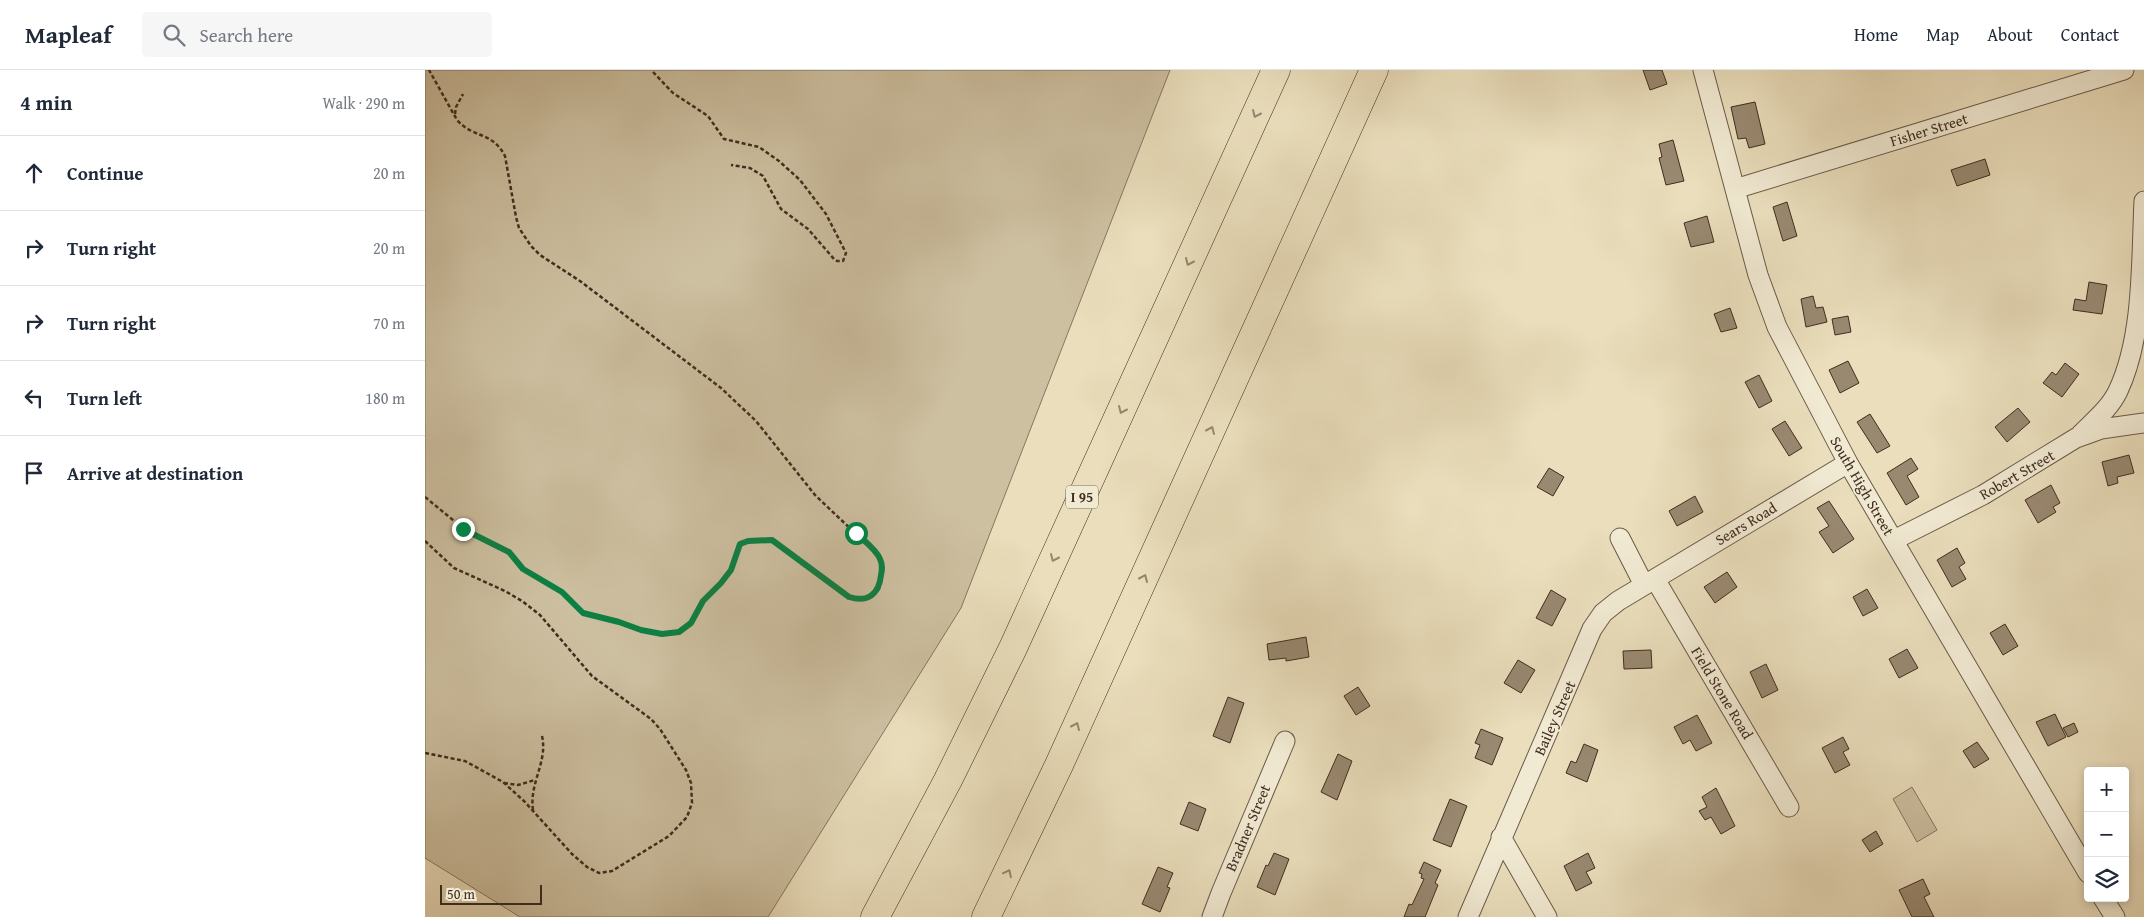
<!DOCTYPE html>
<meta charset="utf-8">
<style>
body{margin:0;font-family:"Gentium Book Plus",serif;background:#f6f6f7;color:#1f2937}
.controls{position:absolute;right:15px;bottom:15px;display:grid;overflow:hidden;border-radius:5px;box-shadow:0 2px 8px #0003}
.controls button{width:45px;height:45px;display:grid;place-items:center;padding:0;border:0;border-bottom:1px solid #e0e1e3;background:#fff;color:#1f2937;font:25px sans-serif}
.scale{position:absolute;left:15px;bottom:12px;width:102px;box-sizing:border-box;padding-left:5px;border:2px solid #412d20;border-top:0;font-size:14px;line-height:18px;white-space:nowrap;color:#412d20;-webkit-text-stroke:4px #f1ead3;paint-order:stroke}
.stop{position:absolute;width:15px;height:15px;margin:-11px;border:4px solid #0b8043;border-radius:50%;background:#fff}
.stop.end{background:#0b8043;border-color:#fff;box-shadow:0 1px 5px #0008}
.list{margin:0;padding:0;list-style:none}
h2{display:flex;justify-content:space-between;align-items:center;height:65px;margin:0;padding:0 20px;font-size:21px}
h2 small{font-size:16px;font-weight:400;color:#747a83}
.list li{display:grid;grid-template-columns:32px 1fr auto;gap:15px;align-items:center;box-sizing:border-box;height:75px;padding:0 20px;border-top:1px solid #e0e1e3}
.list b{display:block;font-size:19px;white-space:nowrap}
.list em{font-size:16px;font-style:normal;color:#747a83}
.icon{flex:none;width:28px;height:28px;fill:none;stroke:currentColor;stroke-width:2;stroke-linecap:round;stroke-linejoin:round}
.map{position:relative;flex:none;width:1719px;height:847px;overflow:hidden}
header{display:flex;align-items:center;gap:30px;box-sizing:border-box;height:70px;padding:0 25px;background:#fff;border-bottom:1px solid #e0e1e3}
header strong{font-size:24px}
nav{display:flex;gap:28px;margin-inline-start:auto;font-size:18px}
.search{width:350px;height:45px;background:#f6f6f7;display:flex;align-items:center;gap:12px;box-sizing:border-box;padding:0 18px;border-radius:5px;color:#747a83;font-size:19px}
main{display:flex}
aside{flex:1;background:#fff}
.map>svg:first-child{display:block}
</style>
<header>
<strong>Mapleaf</strong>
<div class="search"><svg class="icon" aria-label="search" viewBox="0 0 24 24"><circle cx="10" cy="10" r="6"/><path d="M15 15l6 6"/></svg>Search here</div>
<nav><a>Home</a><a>Map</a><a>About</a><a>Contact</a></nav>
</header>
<main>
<aside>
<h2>4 min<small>Walk · 290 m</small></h2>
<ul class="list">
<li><svg class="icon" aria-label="ahead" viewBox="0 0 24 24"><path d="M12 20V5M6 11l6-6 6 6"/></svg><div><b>Continue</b></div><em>20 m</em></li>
<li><svg class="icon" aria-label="right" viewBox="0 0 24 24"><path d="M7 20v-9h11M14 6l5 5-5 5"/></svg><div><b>Turn right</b></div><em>20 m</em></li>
<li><svg class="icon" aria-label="right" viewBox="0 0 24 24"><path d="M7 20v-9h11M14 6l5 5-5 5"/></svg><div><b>Turn right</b></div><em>70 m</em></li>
<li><svg class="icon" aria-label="left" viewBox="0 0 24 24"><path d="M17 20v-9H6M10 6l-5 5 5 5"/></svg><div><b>Turn left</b></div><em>180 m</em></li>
<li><svg class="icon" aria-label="arrive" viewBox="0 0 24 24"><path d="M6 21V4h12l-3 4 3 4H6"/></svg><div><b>Arrive at destination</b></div></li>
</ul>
</aside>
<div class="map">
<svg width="1719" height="847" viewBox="0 0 1719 847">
<rect width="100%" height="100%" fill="#eadebc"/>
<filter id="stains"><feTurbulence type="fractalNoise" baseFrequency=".004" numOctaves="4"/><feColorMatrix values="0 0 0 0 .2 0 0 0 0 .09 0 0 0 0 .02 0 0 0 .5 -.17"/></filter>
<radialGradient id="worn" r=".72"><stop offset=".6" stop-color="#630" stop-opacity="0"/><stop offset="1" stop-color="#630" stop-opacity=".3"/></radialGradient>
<path fill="#cdc0a1" stroke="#877660" d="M0 0H745L536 538 343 847H95L0 788Z
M1487 717 1512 760 1492 772 1468 729Z"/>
<path fill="#998971" stroke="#412d20" d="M1218 0H1237L1242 14 1225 20Z
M1330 32 1340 74 1324 78 1321 68 1313 69 1306 37Z
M1248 70 1259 111 1241 115 1234 88 1237 87 1234 74Z
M1560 89 1565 105 1532 116 1526 100Z
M1362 132 1372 166 1358 171 1348 137Z
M1282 146 1289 172 1266 177 1259 153Z
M1664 212 1682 215 1677 244 1648 240 1650 229 1661 231Z
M1388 226 1391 238 1398 237 1402 252 1381 257 1376 229Z
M1305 238 1312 258 1296 262 1289 244Z
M1423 246 1426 262 1410 265 1407 249Z
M1423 291 1434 313 1415 323 1404 300Z
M1640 293 1654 304 1637 327 1618 313 1627 302 1631 305Z
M1334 305 1347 331 1334 338 1320 312Z
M1593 338 1605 352 1582 372 1570 357Z
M1445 344 1465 376 1452 383 1432 352Z
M1360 351 1377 378 1364 386 1347 359Z
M1704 385 1709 403 1692 407 1693 413 1683 416 1677 392Z
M1486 388 1493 399 1482 406 1494 427 1481 435 1462 403Z
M1124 398 1139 407 1128 426 1112 417Z
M1626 415 1635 433 1628 437 1631 442 1613 453 1600 430Z
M1270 426 1278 442 1252 456 1244 441Z
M1404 431 1429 469 1408 483 1394 462 1404 456 1392 438Z
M1532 478 1540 493 1534 497 1541 509 1527 517 1512 490Z
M1302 502 1312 517 1290 533 1279 517Z
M1442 519 1453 538 1438 546 1428 527Z
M1126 520 1141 529 1127 556 1111 548Z
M1580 554 1593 576 1578 585 1565 563Z
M881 567 884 587 861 591V588L844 590 842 574Z
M1482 579 1493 598 1474 608 1464 589Z
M1226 580 1227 598 1199 599 1198 581Z
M1093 590 1110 600 1096 623 1079 613Z
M1341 594 1353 620 1337 628 1325 602Z
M933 617 945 636 931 645 919 626Z
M803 627 819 633 805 673 788 666Z
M1630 644 1641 667 1623 676 1611 652Z
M1272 645 1287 673 1271 681 1265 670 1258 674 1249 657Z
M1649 653 1653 662 1643 667 1638 658Z
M1056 659 1078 668 1067 695 1050 688 1055 675 1050 673Z
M1418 667 1424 679 1418 682 1425 695 1410 703 1397 678Z
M1552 672 1564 689 1549 698 1538 681Z
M1159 674 1173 680 1162 712 1141 703 1146 691 1151 693Z
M913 684 927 691 912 730 896 722Z
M1291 718 1310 756 1296 764 1286 747 1280 750 1274 741 1282 737 1277 727Z
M1025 729 1042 736 1026 777 1008 770Z
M764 732 781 739 773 761 755 754Z
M1451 761 1458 774 1445 782 1437 770Z
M849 783 864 789 850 825 832 817 841 795 843 796Z
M1163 783 1170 798 1161 802 1167 813 1151 821 1139 796Z
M999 792 1016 800 1010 813 1013 815 1000 847H979L984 834 987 835 999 809 996 808 997 804 994 803Z
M733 797 748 803 742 817 745 818 735 842 717 834Z
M1498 809 1505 824 1499 827 1509 847H1487L1474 820Z"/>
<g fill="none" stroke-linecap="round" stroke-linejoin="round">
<g stroke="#6b5947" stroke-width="21">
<path id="minor" d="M1278 0 1333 205 1352 257 1423 393 1663 803
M1310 119 1699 0
M1656 364C1669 351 1685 338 1693 321 1719 266 1716 191 1719 131
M1195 468 1219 515
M1469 470 1558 425 1651 368 1676 359 1719 353
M1230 509 1364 737
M1076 767 1122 847
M1678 828 1690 847
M787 847 796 823 860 671
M1043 847 1167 559 1178 543 1193 531 1423 393"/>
</g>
<g stroke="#412d20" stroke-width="29">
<path id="highway" d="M450 847 523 710 588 578 851 0
M561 847 634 695 949 0"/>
</g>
<path stroke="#412d20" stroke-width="2.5" stroke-dasharray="4 2.5" stroke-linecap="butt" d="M228 2 248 23 283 46 299 69 334 77 354 91 375 110 401 144 421 183 418 191H412L409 189 383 159 356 139 338 106 325 98 306 95
M30 44 31 37 38 24
M0 427 45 464 84 482 98 499 137 522 155 541 224 562 250 563 266 553 279 531 296 513 306 500 315 474 323 471 347 470 419 524 434 530 448 526 454 519 457 495 452 484 390 425 331 351 296 318 155 211 115 185 106 176 94 158 91 147 80 86C67 61 49 69 32 50L4 0
M0 471 29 498 80 521 97 531 115 545 167 606 226 649 235 659 261 700 266 713 267 733 262 747 244 766 187 801 174 803 162 797 147 784 99 731 78 712 40 691 0 683
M79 713 93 715 110 710
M108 740C104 713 123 692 117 666"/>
<use href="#minor" stroke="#f1ead3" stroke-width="19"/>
<use href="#highway" stroke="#eadebc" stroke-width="28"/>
</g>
<defs><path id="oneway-chevron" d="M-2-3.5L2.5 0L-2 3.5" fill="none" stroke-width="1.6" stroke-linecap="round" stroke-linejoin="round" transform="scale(1.25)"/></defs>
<g stroke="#96866e">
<use href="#oneway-chevron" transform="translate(831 44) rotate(114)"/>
<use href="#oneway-chevron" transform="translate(764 192) rotate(114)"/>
<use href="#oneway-chevron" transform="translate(697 340) rotate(114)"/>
<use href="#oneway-chevron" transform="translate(786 360) rotate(-66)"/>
<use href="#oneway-chevron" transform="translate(629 488) rotate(114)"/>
<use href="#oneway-chevron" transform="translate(719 508) rotate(-66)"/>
<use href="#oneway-chevron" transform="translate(651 656) rotate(-66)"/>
<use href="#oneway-chevron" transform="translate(583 803) rotate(-64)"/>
</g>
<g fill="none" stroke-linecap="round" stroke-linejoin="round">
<path stroke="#0b8043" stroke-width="6" d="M38 459 84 482 98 499 137 522 158 543 194 552 216 560 237 564 254 562 266 553 278 531 296 513 306 500 315 474 323 471 347 470 424 527C443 533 454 524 456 505 457 500 458 495 455 489 451 479 439 471 431 463"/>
</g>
<g text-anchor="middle" stroke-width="4" stroke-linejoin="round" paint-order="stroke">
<rect fill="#f1ead3" stroke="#766656" stroke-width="1" x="641" y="415.5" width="32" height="23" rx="4"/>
<g font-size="14" font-weight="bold" fill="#412d20">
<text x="657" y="432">I 95</text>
</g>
<g font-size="15" fill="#412d20" stroke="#f1ead3">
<text transform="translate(1504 60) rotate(-17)" y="5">Fisher Street</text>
<text transform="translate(1592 405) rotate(-30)" y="5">Robert Street</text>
<text transform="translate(1437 416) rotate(60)" y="5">South High Street</text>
<text transform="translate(1321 454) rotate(-31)" y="5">Sears Road</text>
<text transform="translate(1297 623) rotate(59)" y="5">Field Stone Road</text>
<text transform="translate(1130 648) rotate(-66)" y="5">Bailey Street</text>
<text transform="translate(823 758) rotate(-67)" y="5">Bradner Street</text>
</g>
</g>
<rect width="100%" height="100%" filter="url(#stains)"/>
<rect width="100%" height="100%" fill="url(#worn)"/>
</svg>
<div class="controls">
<button>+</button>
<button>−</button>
<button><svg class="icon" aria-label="layers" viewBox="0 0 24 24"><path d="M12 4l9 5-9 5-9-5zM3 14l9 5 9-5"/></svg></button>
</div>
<div class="scale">50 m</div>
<div class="stop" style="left:431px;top:463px"></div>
<div class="stop end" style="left:38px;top:459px"></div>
</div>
</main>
